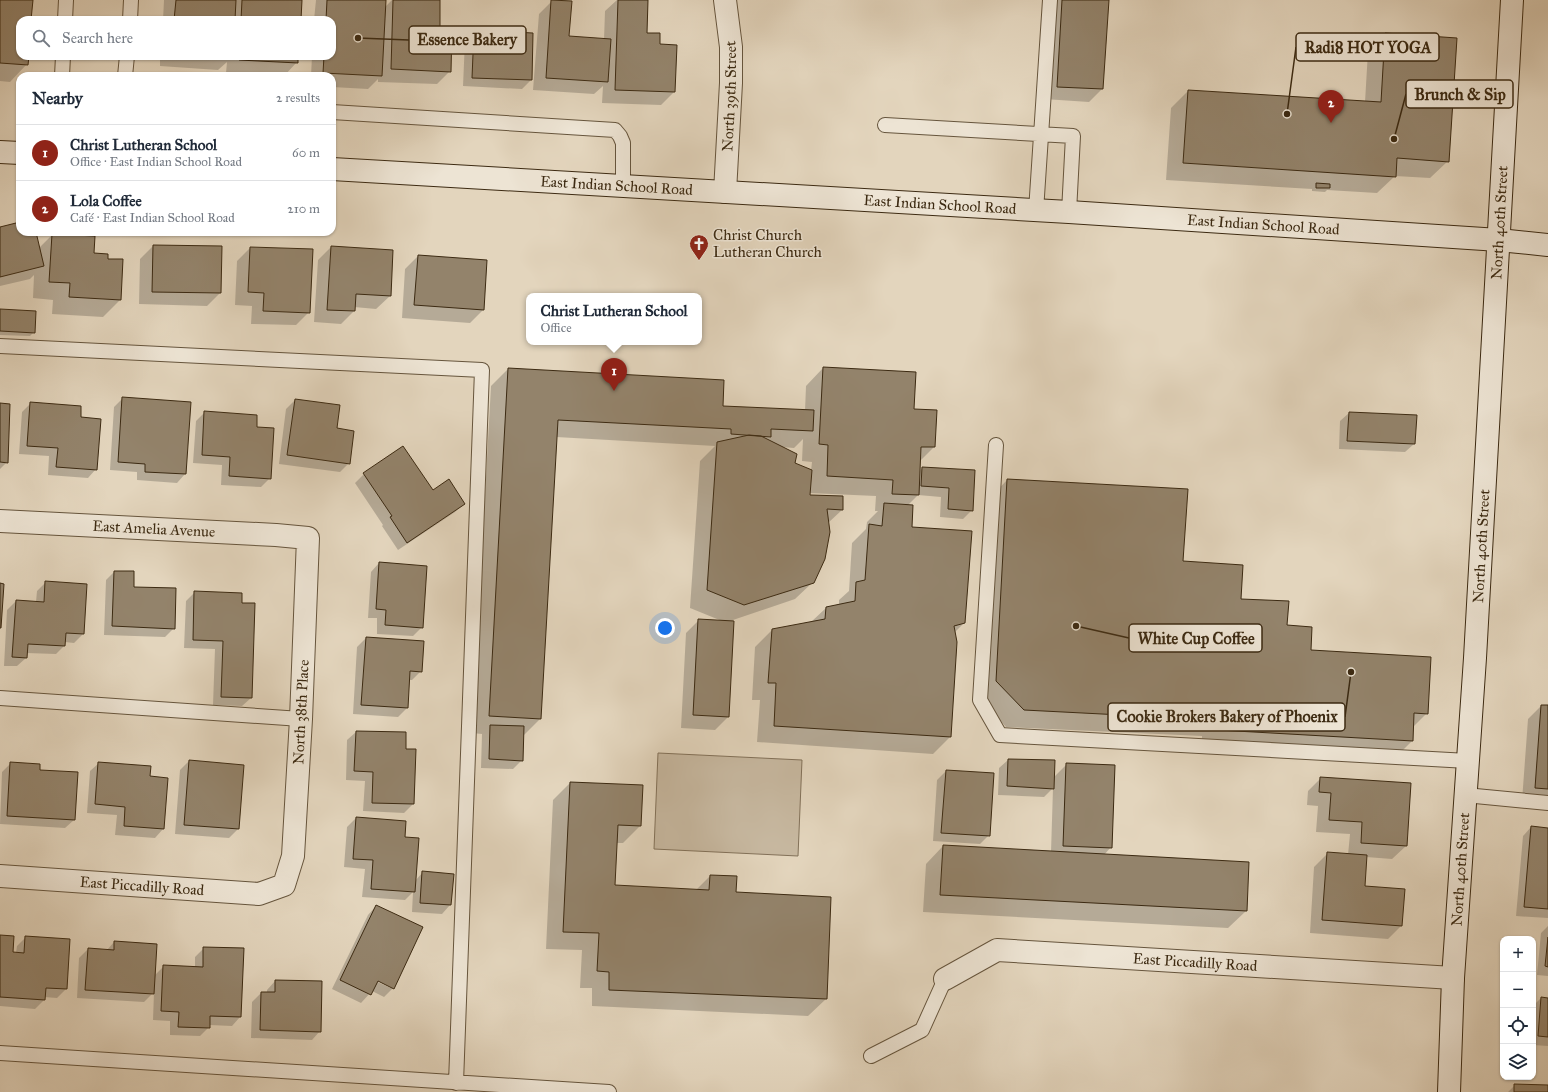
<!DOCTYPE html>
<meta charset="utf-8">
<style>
body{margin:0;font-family:"IM FELL Great Primer",serif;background:#f6f6f7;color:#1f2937}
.controls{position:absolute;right:12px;bottom:12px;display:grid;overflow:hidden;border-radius:8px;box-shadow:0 1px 3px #0004}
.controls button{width:36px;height:36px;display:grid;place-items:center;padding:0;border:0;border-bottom:1px solid #e0e1e3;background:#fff;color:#1f2937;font:20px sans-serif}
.you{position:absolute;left:665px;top:628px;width:14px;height:14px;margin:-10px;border:3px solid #fff;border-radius:50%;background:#1a73e8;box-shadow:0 0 0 6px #1a73e833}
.badge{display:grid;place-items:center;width:26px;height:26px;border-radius:50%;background:#8f2418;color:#fff;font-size:13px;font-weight:700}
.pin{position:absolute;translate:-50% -33px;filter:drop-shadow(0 1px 2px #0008)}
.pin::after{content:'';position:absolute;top:21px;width:14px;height:12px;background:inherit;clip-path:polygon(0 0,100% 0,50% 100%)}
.popup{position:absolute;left:526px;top:293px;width:176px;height:52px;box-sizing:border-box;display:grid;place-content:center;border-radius:8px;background:#fff;filter:drop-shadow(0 1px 3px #0005);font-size:13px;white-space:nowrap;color:#747a83}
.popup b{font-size:15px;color:#1f2937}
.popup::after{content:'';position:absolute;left:50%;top:100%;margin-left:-8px;border:8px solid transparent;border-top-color:#fff}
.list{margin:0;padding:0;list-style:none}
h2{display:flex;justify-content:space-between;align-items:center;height:52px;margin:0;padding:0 16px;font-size:17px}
h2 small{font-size:13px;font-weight:400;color:#747a83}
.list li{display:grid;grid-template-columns:26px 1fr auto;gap:12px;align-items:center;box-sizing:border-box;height:56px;padding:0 16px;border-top:1px solid #e0e1e3}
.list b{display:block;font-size:15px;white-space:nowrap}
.list p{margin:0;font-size:13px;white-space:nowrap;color:#747a83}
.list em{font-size:13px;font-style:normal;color:#747a83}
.icon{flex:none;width:22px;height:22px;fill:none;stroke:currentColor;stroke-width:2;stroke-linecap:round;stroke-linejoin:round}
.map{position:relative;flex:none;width:1548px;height:1092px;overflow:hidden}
.search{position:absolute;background:#fff;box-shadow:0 1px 3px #0004;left:16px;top:16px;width:320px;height:44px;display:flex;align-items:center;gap:10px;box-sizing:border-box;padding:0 14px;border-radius:12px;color:#747a83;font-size:15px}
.panel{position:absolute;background:#fff;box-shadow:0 1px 3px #0004;left:16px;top:72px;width:320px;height:164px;border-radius:12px}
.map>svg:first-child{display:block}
</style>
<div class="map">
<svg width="1548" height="1092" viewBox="0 0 1548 1092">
<rect width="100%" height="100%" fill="#e3d5bd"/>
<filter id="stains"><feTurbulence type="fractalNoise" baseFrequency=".005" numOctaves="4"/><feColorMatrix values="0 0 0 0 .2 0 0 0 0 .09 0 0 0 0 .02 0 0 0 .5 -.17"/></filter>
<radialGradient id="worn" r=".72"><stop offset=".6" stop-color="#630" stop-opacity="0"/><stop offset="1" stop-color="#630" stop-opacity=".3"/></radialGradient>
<path fill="#c7b8a0" stroke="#827159" d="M658 753 802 760 798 856 654 849Z"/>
<path fill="#0003" fill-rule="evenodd" d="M0 0H33L30 20H20V56H28L27 64 10 82 0 81Z
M164 0H301L300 20H163Z
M316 0H385V7L392 0H430L450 71 437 84 378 82V79L368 89 332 87V76H311L312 56H332V20H314Z
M617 0H647L646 34 658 45 674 92 661 105 602 103 603 86 594 94 533 90 539 14 552 1 568 37 604 40 605 11Z
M1051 0H1108L1102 89 1089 102 1044 99Z
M474 31 531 80 522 89 463 86 465 40Z
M1385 34 1448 161 1430 178 1395 176 1377 193 1327 190 1325 192 1312 191V189L1166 180 1171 108 1188 91 1365 102 1368 51Z
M160 56H297V62L284 76 226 73 227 62 218 70 160 66Z
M20 223V232H35L39 248 52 235 107 259 120 300 103 317 52 314 53 300 33 298 34 275 30 279 0 286V228Z
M153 246 220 293 207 306 139 304 140 259Z
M331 247 390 296 376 309 354 307V311L341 324 314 322 318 260Z
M250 248 309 312 296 325 251 324 252 306 235 305 237 261Z
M418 256 483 310 470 323 402 318 405 269Z
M0 310 34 332 30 336 0 335Z
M823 368 913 410 934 447 919 462V472L922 468 974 471 972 510 963 519 940 517 941 497 918 495 907 506 911 528 964 623 954 633 950 737 933 754 757 742 760 700H752L755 647 772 630 811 622 826 608 839 605V600L849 591 852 543 866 529 867 522 878 511H875L876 496 809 493V496L842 510 828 523 813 582 795 599 733 620 728 717 715 730 681 728 686 633 699 620 722 621 690 608 700 461 715 446 556 437 540 719 523 736 522 760 513 769 481 768 482 734 472 733 491 386 508 369 723 381 722 407 805 411 806 386ZM803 439 802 461 812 462 811 471 794 464 781 447 794 448Z
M123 398 185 474 177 483 137 480V472L110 470 114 407Z
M295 400 336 429 349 463 340 472 279 464 286 409Z
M31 403 79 418 96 469 88 478 48 475 49 456 19 454 22 412Z
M0 404 7 462 0 469Z
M205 412 256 428 270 478 261 487 221 485 222 465 193 463 196 421Z
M1349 413 1414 444 1405 452 1339 449 1340 421Z
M364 474 433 491 464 504 455 512 398 550 382 526 383 525 355 483Z
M1007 480 1182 562 1240 600 1286 626 1310 651 1427 713 1412 728V741L1395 758 1202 747V736L1006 727 980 698 990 498Z
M379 563 422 627 413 636 377 634V618H368L371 572Z
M114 572 133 588 174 628 165 637 104 635 106 580Z
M46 582 86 585 83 634 74 643 65 642 64 646 56 654 26 653V658L17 666H4L7 610 16 601 36 602 37 591Z
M195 592 241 594 251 698 242 706 213 705 215 649 184 648 186 601Z
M366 638 421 671 412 680H409L407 708 398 717 353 714 357 647Z
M1541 706H1548V802L1522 801 1528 719Z
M356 732 413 804 404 813 363 811 365 781 346 780 347 740Z
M1008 760 1053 778 1067 764 1111 847 1104 855 1248 863 1246 911 1228 928 923 912 926 864 943 846 1051 852 1053 788 1044 797 998 795 999 768Z
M189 761 243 766 238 829 229 838 175 834 180 770Z
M11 763 39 771 74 820 65 828 0 824 2 772Z
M99 763 149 777 167 779 163 829 155 838 115 835 117 815 87 813 90 771Z
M946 771 989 835 980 844 933 841 937 780Z
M1321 778 1406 846 1392 859 1366 857 1364 887 1401 926 1388 939 1310 933 1314 867 1327 854 1348 855 1350 834 1316 832 1318 806 1307 805 1308 791Z
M570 783 640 826 623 843H616L614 886 696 890 710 876 735 893 826 999 808 1016 592 1006V988H580L582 950 546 949 553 800Z
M356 818 405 822 404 838 415 881 423 872 453 875 450 905 442 914 412 912 413 892 405 900 362 897 365 869 344 867 347 827Z
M1531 827 1548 829V918L1516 916 1523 836Z
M376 906 393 988 384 997 372 991 361 1003 332 989 368 915ZM374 978 391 986V988L373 980Z
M1548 926V976L1537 975 1541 933Z
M0 936 12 953H16L17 946 26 937 69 940 66 989 57 998 44 997V1000L35 1009 0 1006Z
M114 942 154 976 164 966 195 967V957L204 948 240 1017 232 1026 209 1025V1027L200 1036 170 1035V1021L153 1020 154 992 144 1002 77 998 79 958 88 949 107 950Z
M275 981 320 1031 312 1040 251 1038 252 1002 261 993H267V990Z
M1541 998 1548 999V1046L1533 1045V1006Z
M1515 1085 1548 1086V1092H1508Z"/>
<path fill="#93836b" stroke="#3c2a12" d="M0 0H33L31 20H20V56H29L28 65 0 63Z
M176 0H236L235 20H174Z
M242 0H302L301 20H241Z
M327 0H386L382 76 323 73 324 56H332V20H326Z
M393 0H440V27H452L451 72 391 69Z
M551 0 572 1 569 36 611 39 608 82 546 78Z
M618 0H648L647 33H660V44L677 45 675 92 615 90Z
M1062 0H1109L1103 89 1057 87Z
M474 30 533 33 532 80 472 78Z
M1385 33 1457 38 1449 162 1397 158 1396 177 1183 163 1188 90 1381 102Z
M207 56H233V58Z
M239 56H298V63L239 60Z
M1316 183 1330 184V188H1316Z
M20 222V232H36L44 266 0 277V227Z
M52 234 95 236 94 253 108 254V259H123L121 300 69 297 70 283 49 282Z
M153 245 222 246 221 293 152 292Z
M331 246 393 250 391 296 356 294 355 311 327 310Z
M250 247 313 249 310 313 263 311 264 293 248 292Z
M418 255 487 260 484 310 414 305Z
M0 309 36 311 35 333 0 331Z
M823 367 916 372 914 409 937 410 935 447H921L919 495 892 494 893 480 827 476 828 445 819 444Z
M508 368 724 380 723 406 814 410 813 431 771 429V437L731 434V429L558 420 541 719 489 716Z
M122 397 191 402 186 474 145 472V464L118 462Z
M295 399 340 405 337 428 354 431 350 464 287 455Z
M30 402 81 406V417L101 419 97 470 56 467 58 448 27 446Z
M0 403 10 404 8 463 0 462Z
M204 411 257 415V427L274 428 271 479 229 476 230 457 202 455Z
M1349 412 1417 415 1415 444 1347 441Z
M749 435 761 436 797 454 795 463 812 470 810 495 843 496V510L827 509 830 532 825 559 814 583 744 605 707 590 717 442Z
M403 446 433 490 449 479 465 504 407 543 390 517 392 516 363 473Z
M922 467 975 470 973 511 948 509 949 488 921 486Z
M1007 479 1188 489 1183 561 1243 565 1241 599 1289 601 1287 625 1312 627 1311 650 1431 657 1428 714 1414 713 1413 741 1218 730 1219 720 1024 710 996 681Z
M884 503 913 505 912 527 972 531 965 623 954 626 957 642 951 737 774 726 776 683H768L772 629 825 619 826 607 855 601 856 582 865 580 869 524 882 526Z
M379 562 427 566 423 628 385 625 386 610 376 609Z
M114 571H134V587L176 588 175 629 112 626Z
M45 581 87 584 84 634 66 633 65 646 28 644 27 658 12 657 16 600 44 602Z
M0 583 4 584 1 628H0Z
M194 591 242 593V603H255L252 698 221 697 223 641 193 640Z
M698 619 734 621 729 717 693 715Z
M366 637 424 641 422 672 410 671 408 708 361 705Z
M1541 705H1548V789L1535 788Z
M490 725 524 726 523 761 489 759Z
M356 731 406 732V749H416L414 804 372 803 373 772 354 771Z
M1008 759 1055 760 1054 789 1007 786Z
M189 760 244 765 239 829 184 825Z
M10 762 40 764V770L78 772 75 820 7 816Z
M98 762 151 766 150 776 168 778 164 829 124 826 125 807 95 804Z
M1066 763 1115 765 1112 848 1063 846Z
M946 770 994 773 990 836 941 833Z
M1320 777 1411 783 1407 846 1361 843 1362 822 1329 820 1331 793 1319 792Z
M570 782 643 785 641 826 618 825 615 885 709 890 710 875 737 876 736 892 831 897 827 999 609 990V972L597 971 599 933 563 932Z
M356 817 406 821 405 837 419 838 415 892 371 889 373 860 353 859Z
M1531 826 1548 828V909L1524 907Z
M943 845 1249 862 1247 911 940 895Z
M1327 852 1367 855 1365 886 1405 889 1402 926 1322 920Z
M422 871 454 874 451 905 420 903Z
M376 905 423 927 394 989 378 981 371 995 340 980Z
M0 935 14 936 13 952 24 953 25 936 70 939 67 989 46 988 45 1000 0 997Z
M1548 937V967L1545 966Z
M114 941 157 944 154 994 85 990 88 948 114 950Z
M203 947 244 948 241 1017 210 1016V1028L178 1027 179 1012 161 1011 163 965 203 967Z
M275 980 322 981 321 1032 260 1030 261 992H275Z
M1541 997 1548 998V1037L1538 1036Z
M1514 1084 1548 1085V1092H1514Z"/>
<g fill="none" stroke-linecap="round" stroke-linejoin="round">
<g stroke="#66553d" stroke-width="16">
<path id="lane" d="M65 20 66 0
M130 20 131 0
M62 76 63 56
M125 76 127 56
M332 112 615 130 620 136 623 143V186
M885 125 1073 136 1069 212
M1036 211 1050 0
M0 346 482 370 456 1083
M996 445 980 700 1000 735 1468 761
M0 698 301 719
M1465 795 1548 803
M0 1053 609 1092
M871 1056 922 1030 945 979"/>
</g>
<g stroke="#66553d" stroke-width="24">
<g id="street">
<path id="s1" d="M725 192 731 83V47L725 0"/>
<path id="s2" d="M0 521 276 535 308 538 301 719 293 856 284 885 259 894 0 876"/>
<path id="s3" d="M945 979 997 950 1453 978"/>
</g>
</g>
<g stroke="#3c2a12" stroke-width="24">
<g id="secondary">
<path d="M0 152 20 153"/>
<path id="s4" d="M332 169 1069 212 1499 240 1548 245"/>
<path id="s5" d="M1449 1092 1453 978 1475 658 1512 0"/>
</g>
</g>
<use href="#lane" stroke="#ede4d4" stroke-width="14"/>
<use href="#street" stroke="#ede4d4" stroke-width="22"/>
<use href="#secondary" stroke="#ede4d4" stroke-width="22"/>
</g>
<defs>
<g id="church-pin" transform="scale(1)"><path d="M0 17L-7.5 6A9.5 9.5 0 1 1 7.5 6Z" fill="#8f2418" stroke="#ede4d4"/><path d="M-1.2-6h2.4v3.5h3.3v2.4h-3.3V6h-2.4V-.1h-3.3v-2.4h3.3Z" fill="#fff"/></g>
</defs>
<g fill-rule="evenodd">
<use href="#church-pin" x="699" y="244"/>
</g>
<g text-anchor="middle" stroke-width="3" stroke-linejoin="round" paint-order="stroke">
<g font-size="15" fill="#3c2a12" stroke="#ede4d4">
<text dy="5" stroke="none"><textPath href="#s1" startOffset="96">North 39th Street</textPath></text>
<text dy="5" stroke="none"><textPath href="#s4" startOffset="285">East Indian School Road</textPath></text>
<text dy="5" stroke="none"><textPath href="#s4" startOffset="609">East Indian School Road</textPath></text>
<text dy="5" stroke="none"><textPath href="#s5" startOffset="871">North 40th Street</textPath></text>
<text dy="5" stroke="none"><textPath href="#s4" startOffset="933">East Indian School Road</textPath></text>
<text dy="5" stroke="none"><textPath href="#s2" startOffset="154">East Amelia Avenue</textPath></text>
<text dy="5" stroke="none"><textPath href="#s5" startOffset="547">North 40th Street</textPath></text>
<text transform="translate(301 712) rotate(-87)" y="5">North 38th Place</text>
<text dy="5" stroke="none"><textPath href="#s5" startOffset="223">North 40th Street</textPath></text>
<text transform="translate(142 886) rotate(4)" y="5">East Piccadilly Road</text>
<text dy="5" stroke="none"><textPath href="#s3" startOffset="258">East Piccadilly Road</textPath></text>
</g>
<g font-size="15" fill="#3c2a12" stroke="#ede4d4" text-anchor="start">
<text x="713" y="240">Christ Church<tspan x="713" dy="17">Lutheran Church</tspan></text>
</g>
</g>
<path fill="none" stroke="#3c2a12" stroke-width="1.5" d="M358 38L409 40M1287 114L1296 47M1394 139L1406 94M1076 626L1129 638M1351 672L1345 717"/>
<g fill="#3c2a12" stroke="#ede4d4" stroke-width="1.5">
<circle cx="358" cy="38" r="4"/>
<circle cx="1287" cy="114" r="4"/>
<circle cx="1394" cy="139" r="4"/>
<circle cx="1076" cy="626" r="4"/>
<circle cx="1351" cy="672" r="4"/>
</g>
<g fill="#ede4d4" stroke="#3c2a12" stroke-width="1.5">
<rect x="409" y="26" width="117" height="28" rx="4"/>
<rect x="1296" y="33" width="143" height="28" rx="4"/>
<rect x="1406" y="80" width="107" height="28" rx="4"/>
<rect x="1129" y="624" width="133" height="28" rx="4"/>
<rect x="1108" y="703" width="237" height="28" rx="4"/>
</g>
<g font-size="16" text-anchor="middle" font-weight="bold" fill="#3c2a12">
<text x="467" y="45">Essence Bakery</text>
<text x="1368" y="53">Radi8 HOT YOGA</text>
<text x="1460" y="100">Brunch &amp; Sip</text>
<text x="1196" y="644">White Cup Coffee</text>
<text x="1227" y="722">Cookie Brokers Bakery of Phoenix</text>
</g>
<rect width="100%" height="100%" filter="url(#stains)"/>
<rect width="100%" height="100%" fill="url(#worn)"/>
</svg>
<div class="controls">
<button>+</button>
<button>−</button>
<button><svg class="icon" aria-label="locate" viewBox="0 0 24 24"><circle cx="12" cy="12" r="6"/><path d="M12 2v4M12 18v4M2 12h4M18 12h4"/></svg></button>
<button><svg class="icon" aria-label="layers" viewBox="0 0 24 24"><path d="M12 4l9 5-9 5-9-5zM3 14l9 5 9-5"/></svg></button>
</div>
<div class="you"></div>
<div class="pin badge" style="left:614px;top:391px">1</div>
<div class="popup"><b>Christ Lutheran School</b>Office</div>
<div class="pin badge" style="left:1331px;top:123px">2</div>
<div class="search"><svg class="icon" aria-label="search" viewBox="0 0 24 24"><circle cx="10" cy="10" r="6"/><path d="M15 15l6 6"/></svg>Search here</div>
<section class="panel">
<h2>Nearby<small>2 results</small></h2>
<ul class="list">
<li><span class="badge">1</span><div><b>Christ Lutheran School</b><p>Office · East Indian School Road</p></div><em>60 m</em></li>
<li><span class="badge">2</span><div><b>Lola Coffee</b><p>Café · East Indian School Road</p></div><em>210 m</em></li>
</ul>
</section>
</div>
